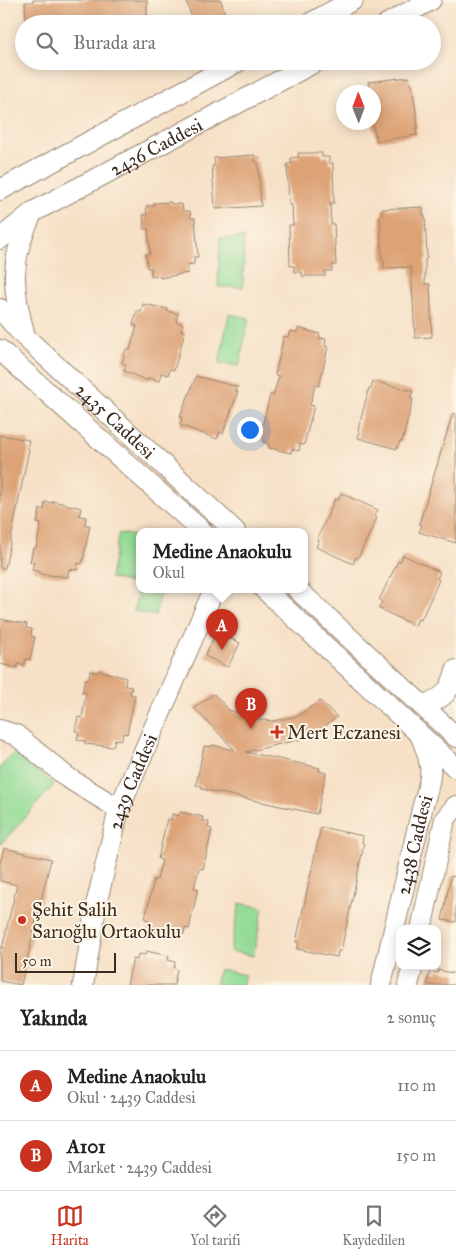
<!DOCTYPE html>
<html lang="tr">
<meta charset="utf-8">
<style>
body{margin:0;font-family:"IM FELL Great Primer",serif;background:#f6f6f6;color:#222}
.controls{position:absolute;right:15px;bottom:15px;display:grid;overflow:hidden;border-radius:10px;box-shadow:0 2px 12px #0003}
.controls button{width:45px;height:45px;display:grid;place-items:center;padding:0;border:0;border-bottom:1px solid #e0e0e0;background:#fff;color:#222;font:25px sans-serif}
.compass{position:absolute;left:336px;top:85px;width:45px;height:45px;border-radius:50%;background:#fff;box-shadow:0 2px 12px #0003;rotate:359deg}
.scale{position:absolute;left:15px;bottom:12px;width:101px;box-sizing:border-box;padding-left:5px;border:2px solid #3b2a1e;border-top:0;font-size:14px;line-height:18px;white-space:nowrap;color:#3b2a1e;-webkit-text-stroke:4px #fcf5e5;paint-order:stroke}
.you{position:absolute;left:249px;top:429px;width:18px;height:18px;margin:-12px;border:4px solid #fff;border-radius:50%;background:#1a73e8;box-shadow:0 0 0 8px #1a73e833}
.badge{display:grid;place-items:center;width:32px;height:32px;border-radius:50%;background:#c8321e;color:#fff;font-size:16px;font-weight:700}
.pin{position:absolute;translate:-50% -41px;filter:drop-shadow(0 1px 2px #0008)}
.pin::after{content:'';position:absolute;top:26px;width:18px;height:15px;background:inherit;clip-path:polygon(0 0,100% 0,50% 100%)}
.popup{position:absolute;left:136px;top:528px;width:172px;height:65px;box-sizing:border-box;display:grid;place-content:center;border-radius:10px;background:#fff;filter:drop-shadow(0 1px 4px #0005);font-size:16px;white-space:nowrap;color:#767676}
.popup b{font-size:19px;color:#222}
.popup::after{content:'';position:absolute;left:50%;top:100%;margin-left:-10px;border:10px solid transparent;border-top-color:#fff}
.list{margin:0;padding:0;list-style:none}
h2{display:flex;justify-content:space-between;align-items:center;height:65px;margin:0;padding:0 20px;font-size:21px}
h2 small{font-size:16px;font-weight:400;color:#767676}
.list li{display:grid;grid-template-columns:32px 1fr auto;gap:15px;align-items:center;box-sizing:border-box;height:70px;padding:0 20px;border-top:1px solid #e0e0e0}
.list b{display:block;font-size:19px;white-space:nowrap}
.list p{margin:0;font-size:16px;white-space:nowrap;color:#767676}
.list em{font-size:16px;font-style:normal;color:#767676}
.icon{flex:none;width:28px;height:28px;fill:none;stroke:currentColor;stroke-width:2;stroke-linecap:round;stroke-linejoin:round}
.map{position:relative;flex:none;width:456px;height:985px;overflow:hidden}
.search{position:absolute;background:#fff;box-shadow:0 2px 12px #0003;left:15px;right:15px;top:15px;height:55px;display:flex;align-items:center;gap:12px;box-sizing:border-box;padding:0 18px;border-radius:28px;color:#767676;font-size:19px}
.sheet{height:205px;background:#fff}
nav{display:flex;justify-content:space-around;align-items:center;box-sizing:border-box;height:70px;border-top:1px solid #e0e0e0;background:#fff;font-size:14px;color:#767676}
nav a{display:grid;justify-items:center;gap:2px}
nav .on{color:#c8321e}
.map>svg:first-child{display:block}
</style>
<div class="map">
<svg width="456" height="985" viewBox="0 0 456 985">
<rect width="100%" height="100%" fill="#fcf5e5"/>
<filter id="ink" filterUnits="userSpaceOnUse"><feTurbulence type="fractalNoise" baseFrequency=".02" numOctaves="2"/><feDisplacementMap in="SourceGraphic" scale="10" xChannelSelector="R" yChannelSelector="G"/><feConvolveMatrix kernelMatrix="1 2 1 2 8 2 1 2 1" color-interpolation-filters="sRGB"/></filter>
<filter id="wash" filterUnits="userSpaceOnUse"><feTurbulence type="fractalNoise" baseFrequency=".0096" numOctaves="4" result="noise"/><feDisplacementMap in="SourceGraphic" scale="20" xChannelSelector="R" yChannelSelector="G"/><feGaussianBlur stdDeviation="1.12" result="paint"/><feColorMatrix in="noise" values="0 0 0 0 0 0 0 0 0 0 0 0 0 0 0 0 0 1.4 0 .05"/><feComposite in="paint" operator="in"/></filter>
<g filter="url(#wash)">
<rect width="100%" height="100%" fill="#f6e0c6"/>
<path fill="#93db96" stroke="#67825a" d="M220 238H244L243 287H218Z
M229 314 249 318 239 366 219 363Z
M119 533 139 537 131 583 110 578Z
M139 585 140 589H161L155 616 134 611Z
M16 751 54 785 0 845V768Z
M240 903 263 908 253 956 230 951Z
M219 969 245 975 242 985H215Z"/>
<g id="blocks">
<path fill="#dda377" d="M33 0H147V24H26L25 2H33Z
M186 0H221L227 21 218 24H194Z
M409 77 410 84H412L418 127 416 128 417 135 377 141 372 122 374 92H370L368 82Z
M298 153H322V157H329V163H333L334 203H330L331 224H334L336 265H332V271H325V276H302V272H294V266H290L289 225H293L292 205H289L287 164H291V158L299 157Z
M255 155V162H258L261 206 215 209 212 166 215 165 214 158Z
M171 202V204H182L183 211H190L191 218H195L198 257H194V264L187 265 188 273 160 278 159 275 151 276V268H147L146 254H150L148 229H144L143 215 147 214 146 206H154V203Z
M423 207V215H425L427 258 425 259V284H430L432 337 415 338 411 267 384 268V260H382L380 216H382V209Z
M143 304 168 309 167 311 178 314 176 322 183 324 181 330 185 332 174 370 170 369 168 375 161 373 159 381 148 378V381L124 371 126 364 122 363 126 349 130 350 137 326 133 325 137 311 141 312Z
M298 328 320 334 319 338 326 339 325 346 328 347 319 386 315 385 310 405 314 406 304 445 300 444 299 451 292 449 291 453 269 448V444L263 442 264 436 260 435 270 395 273 396 279 376 275 375 284 336 288 337 290 331 297 332Z
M196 376 238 387 236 391 238 392 223 433 220 432 217 439 180 425 182 418 180 417Z
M373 381 413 391 410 399H413L402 442 400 441 397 449 358 438 360 431 358 430 369 388H371Z
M453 413 456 414V543L419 532 422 525 419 524Z
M0 435 29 440 27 448 29 449 5 568H0Z
M341 493 378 510 374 517 377 518 358 558 356 557 353 564 316 547 319 540 317 539 335 499 338 500Z
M53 501 81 508 79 516 86 517 85 525H90L82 564 78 563 77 570 69 569 68 577 40 574V572L32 570 34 562H30L33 548H36L41 524 37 523 40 509 44 510 45 502 53 503Z
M403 555 440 572 437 579 439 580 421 620 418 619 415 626 378 608 382 602 379 600 398 561 400 562Z
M0 619 27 624 26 628 32 629 31 636 35 637 30 660 26 659 24 666 18 664 17 668 0 664Z
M216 632 240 643 228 667 205 656Z
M98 670 126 678 125 686 132 687 130 694 135 695 127 734 123 733 122 740 115 739 113 747 85 744V741L77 740 79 732 75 731 78 717 82 718 86 693H82L85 679H89L90 671 98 673Z
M214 694 229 710 254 719 273 721 298 716 320 701 337 717 310 737 246 752 320 768 319 771 326 773 317 814 202 789V786L196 785 204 746 211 747 212 745 235 750 194 708Z
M180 812 203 817 202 821 209 822 208 828 212 829 203 869 199 868 194 888 198 889 189 929 185 928 184 934 177 933 176 936 153 931 154 927 147 926 149 920 145 919 154 879 157 880 162 860 158 859 167 819 171 820 172 814 179 816Z
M321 827 363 836 362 843 364 844 341 951H338L337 957 297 949 299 942H296Z
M4 848 51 859 21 985 0 981V947L2 948 17 885 0 881V863Z
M451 876 456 877V922L442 920Z
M146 951 169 956 168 960 175 962 174 968 177 969 174 985H127L133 959 137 960 138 954 145 955Z
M438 970 456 974V985H427L430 971 438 973Z"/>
</g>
</g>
<g filter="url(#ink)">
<use href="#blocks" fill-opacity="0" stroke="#988572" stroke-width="1"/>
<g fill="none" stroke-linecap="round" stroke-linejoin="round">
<g stroke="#988572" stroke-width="22">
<g id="minor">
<path d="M309 24 353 0"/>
<path d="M387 24 431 0"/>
<path d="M0 190 239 61"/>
<path id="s1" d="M0 239 33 212 317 61"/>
<path id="s2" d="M0 309 25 337 235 531"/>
<path d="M24 332C12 289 10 259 30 218"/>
<path d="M0 350 202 531"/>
<path d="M264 589 456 768"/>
<path d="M297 589 456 737"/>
<path d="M422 705C443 700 451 691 456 670"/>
<path d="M0 730 16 735 68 778 119 809"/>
<path d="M421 929 445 819 456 806"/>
<path id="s3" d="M83 985 97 901 119 809 214 589"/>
<path id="s4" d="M381 985 423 805C432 776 434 767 422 739"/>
<path d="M408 985 413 966"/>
</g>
</g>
<use href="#minor" stroke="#fff" stroke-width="20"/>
</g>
</g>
<g fill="#c8321e" stroke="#fcf5e5" stroke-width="2">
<path d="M274.5 724.5h5v5h5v5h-5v5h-5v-5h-5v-5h5z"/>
<circle cx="22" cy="920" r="5"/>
</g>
<g text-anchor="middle" stroke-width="4" stroke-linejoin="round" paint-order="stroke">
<g font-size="19" fill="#3b2a1e" stroke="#fcf5e5">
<text dy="7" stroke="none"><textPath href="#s1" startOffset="182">2436 Caddesi</textPath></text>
<text dy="7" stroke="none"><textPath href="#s2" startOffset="161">2435 Caddesi</textPath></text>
<text dy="7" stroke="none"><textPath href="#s3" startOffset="210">2439 Caddesi</textPath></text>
<text dy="7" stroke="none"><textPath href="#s4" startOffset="144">2438 Caddesi</textPath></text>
</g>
<g font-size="19" fill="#3b2a1e" stroke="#fcf5e5" text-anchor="start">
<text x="287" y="739">Mert Eczanesi</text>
<text x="32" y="916">Şehit Salih<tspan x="32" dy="22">Sarıoğlu Ortaokulu</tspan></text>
</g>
</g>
</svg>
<div class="controls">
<button><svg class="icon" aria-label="layers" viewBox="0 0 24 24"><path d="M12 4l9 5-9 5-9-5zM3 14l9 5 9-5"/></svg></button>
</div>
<svg class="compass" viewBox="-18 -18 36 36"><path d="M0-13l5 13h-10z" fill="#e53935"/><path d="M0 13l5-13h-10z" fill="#767676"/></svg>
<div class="scale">50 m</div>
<div class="you"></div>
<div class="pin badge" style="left:222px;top:650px">A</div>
<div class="popup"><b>Medine Anaokulu</b>Okul</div>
<div class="pin badge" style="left:251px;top:729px">B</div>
<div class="search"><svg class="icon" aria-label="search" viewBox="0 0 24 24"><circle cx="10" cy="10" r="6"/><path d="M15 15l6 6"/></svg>Burada ara</div>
</div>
<section class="sheet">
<h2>Yakında<small>2 sonuç</small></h2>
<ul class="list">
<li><span class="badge">A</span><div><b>Medine Anaokulu</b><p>Okul · 2439 Caddesi</p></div><em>110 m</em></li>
<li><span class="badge">B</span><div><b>A101</b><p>Market · 2439 Caddesi</p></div><em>150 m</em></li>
</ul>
</section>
<nav>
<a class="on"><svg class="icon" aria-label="map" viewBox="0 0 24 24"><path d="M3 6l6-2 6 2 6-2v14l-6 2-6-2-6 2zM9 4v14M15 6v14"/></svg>Harita</a>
<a><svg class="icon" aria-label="directions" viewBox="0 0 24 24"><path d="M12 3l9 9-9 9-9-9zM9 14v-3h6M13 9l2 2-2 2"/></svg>Yol tarifi</a>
<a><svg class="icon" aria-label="saved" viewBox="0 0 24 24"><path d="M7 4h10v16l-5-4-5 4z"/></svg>Kaydedilen</a>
</nav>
